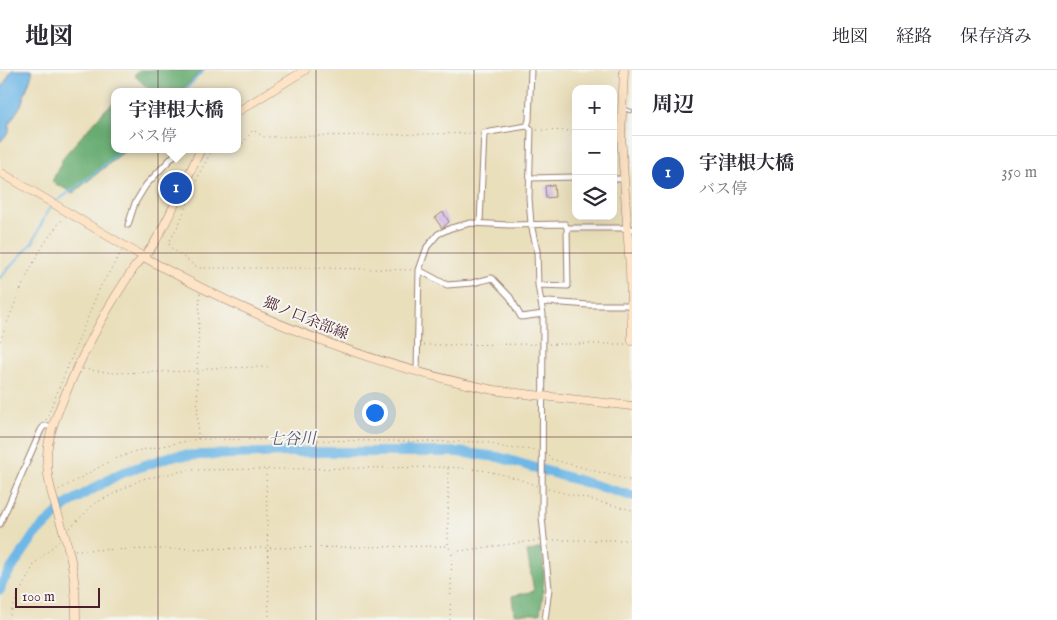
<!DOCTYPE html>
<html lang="ja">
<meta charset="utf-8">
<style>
body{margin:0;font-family:"IM FELL English","Noto Serif JP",serif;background:#f2f2f3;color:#2b2b33}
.controls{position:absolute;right:15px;top:15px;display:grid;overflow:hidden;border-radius:10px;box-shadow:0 5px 20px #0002}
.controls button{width:45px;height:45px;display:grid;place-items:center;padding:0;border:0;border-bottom:1px solid #e1e1e2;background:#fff;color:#2b2b33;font:25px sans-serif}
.scale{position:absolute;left:15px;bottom:12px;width:85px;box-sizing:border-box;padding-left:5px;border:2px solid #4a1f2b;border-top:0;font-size:14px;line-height:18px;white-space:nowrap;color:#4a1f2b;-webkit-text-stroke:4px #f6f6f2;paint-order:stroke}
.you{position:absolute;left:374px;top:342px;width:18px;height:18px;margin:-12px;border:4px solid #fff;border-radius:50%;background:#1a73e8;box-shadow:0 0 0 8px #1a73e833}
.badge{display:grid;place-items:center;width:32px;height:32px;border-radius:50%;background:#0f766e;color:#fff;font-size:16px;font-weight:700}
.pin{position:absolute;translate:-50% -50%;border:2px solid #fff;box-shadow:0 1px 5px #0006}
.popup{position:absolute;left:111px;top:18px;width:130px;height:65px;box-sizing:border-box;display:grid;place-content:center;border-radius:10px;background:#fff;filter:drop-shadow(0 1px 4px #0005);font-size:16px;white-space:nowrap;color:#7c7c81}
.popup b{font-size:19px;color:#2b2b33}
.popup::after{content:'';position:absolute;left:50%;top:100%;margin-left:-10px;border:10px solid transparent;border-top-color:#fff}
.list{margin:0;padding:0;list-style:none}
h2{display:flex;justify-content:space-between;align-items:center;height:65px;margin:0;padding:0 20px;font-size:21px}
h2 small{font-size:16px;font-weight:400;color:#7c7c81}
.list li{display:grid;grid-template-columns:32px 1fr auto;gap:15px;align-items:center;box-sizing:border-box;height:75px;padding:0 20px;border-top:1px solid #e1e1e2}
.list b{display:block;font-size:19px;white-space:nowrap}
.list p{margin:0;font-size:16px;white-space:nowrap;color:#7c7c81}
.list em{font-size:16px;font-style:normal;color:#7c7c81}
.icon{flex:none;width:28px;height:28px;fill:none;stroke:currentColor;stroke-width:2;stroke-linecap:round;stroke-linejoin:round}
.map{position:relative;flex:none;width:632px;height:550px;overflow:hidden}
header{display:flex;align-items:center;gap:30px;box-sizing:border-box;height:70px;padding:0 25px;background:#fff;border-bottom:1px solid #e1e1e2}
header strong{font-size:24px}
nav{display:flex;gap:28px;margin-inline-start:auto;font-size:18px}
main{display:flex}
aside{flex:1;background:#fff}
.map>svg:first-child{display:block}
</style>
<header>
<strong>地図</strong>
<nav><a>地図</a><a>経路</a><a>保存済み</a></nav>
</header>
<main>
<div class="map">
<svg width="632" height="550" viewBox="0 0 632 550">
<rect width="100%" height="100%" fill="#f6f6f2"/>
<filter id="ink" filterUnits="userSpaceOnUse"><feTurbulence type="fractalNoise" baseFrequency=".02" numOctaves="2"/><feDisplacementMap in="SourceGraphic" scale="10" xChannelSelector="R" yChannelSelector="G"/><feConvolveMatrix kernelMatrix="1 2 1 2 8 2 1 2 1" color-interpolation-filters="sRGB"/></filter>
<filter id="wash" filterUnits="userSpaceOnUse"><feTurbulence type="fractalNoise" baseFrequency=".0096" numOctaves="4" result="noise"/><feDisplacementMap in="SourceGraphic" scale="20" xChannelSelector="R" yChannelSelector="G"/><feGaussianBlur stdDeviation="1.12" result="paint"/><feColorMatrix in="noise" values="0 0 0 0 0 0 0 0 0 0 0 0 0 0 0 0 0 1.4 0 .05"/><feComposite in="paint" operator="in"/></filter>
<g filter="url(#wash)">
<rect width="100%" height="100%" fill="#eadfbb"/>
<path fill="#66ab70" stroke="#58654e" d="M140 0H203L180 22H152L134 5Z
M115 32V79H127L73 123 52 112 64 86 105 40Z
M541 478C546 500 544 521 540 544H514L512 526 534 521 527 482Z"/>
<path fill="#6eb7e6" stroke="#5c6b88" d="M12 0H32V4L21 35 9 54V62L0 72V21Z"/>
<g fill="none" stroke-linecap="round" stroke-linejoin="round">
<path stroke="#6eb7e6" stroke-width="2" d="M183 22 204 0
M56 132 99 100 122 79
M0 208 33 172 47 142 52 135"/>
<path stroke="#6eb7e6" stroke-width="10" d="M0 520 3 511 35 464 69 433 119 404 172 386 290 382H457L498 387 632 426"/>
</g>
<g id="blocks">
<path fill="#ceb7e7" d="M554 115 555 127 546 128 545 116Z
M443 142 449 152 442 158 435 148Z"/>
</g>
</g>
<g filter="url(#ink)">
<use href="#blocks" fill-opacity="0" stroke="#9a7f73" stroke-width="1"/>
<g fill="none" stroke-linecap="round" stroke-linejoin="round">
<g stroke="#9a7f73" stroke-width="4.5">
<path id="lane" d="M623 39 631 41"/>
</g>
<g stroke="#9a7f73" stroke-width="7">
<path id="street" d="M527 56 531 59 529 128 531 154 537 181 538 215 543 244 542 447 549 519 545 550
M527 56 529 50 531 0
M530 108 576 107
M613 109H624
M480 152 484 63 527 56
M128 155 135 133 146 115 180 79
M419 200 447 215 472 213 492 208 510 227 521 247 543 244
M538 215 568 216 567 158
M541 233 549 232 589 235H631
M417 301 419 200 427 177 438 164 451 158 471 153 509 155 565 154 567 158H622L632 159
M0 454 41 360 44 356H52"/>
</g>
<g stroke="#9a7f73" stroke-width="9">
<path id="secondary" d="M624 0 621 64 630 199 632 271
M237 42 305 0
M118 172C232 240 359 292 489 319 504 322 519 323 534 325 567 329 599 332 632 336
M76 550C76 527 75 504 69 482 62 450 46 420 47 386 48 362 59 340 68 318 87 275 107 237 134 198 140 190 148 183 153 175 172 144 185 111 201 79"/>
</g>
<path stroke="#9a7f73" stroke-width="1" stroke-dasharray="1 4" stroke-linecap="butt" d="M537 60 576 61
M237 72 243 73 253 60 264 67 478 63
M213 79 201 100 179 154 169 172 170 177 198 198H323L413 200
M0 271C17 228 33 182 64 148
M549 274H627
M424 275 537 274
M83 299 114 303 202 301 205 298 268 297
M46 350 100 217 122 181
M198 369 197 301 200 223
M548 385 551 389 632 411
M448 398V476L451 481
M266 400 269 550
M548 419 632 440
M59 420 110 391 136 381 198 369 485 372 507 378 536 380
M70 458 94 434 142 409 189 400 448 397C482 399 505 403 537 416
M549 470H632
M75 480 448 476
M8 550 18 525 35 493 60 470
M450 550 452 482 540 470"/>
<use href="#lane" stroke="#fff" stroke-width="2.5"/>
<use href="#street" stroke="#fff" stroke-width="5"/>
<use href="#secondary" stroke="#fee4c6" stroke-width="8"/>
<g stroke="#9a7f73" stroke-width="9" stroke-linecap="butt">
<path id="secondary-bridge" d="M0 102 118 172"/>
</g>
<use href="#secondary-bridge" stroke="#fee4c6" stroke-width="8"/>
</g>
</g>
<path fill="none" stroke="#4a1f2b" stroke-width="1" stroke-opacity="0.55" d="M158 0V550M316 0V550M474 0V550M0 183H632M0 367H632"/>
<g text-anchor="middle" stroke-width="4" stroke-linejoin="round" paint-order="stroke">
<g font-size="15" fill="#4a1f2b" stroke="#f6f6f2">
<text transform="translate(306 248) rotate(22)" y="5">郷ノ口余部線</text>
</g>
<g font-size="16" font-style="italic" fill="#57546c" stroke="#f6f6f2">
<text transform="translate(292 368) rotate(-1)" y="6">七谷川</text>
</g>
</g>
</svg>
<div class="controls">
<button>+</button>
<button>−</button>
<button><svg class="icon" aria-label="layers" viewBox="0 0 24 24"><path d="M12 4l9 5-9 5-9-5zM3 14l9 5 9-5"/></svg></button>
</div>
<div class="scale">100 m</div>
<div class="you"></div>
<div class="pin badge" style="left:176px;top:118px;background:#1a4fb4">1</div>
<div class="popup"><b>宇津根大橋</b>バス停</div>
</div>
<aside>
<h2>周辺<small></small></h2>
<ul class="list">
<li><span class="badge" style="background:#1a4fb4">1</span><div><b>宇津根大橋</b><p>バス停</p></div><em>350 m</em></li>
</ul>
</aside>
</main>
